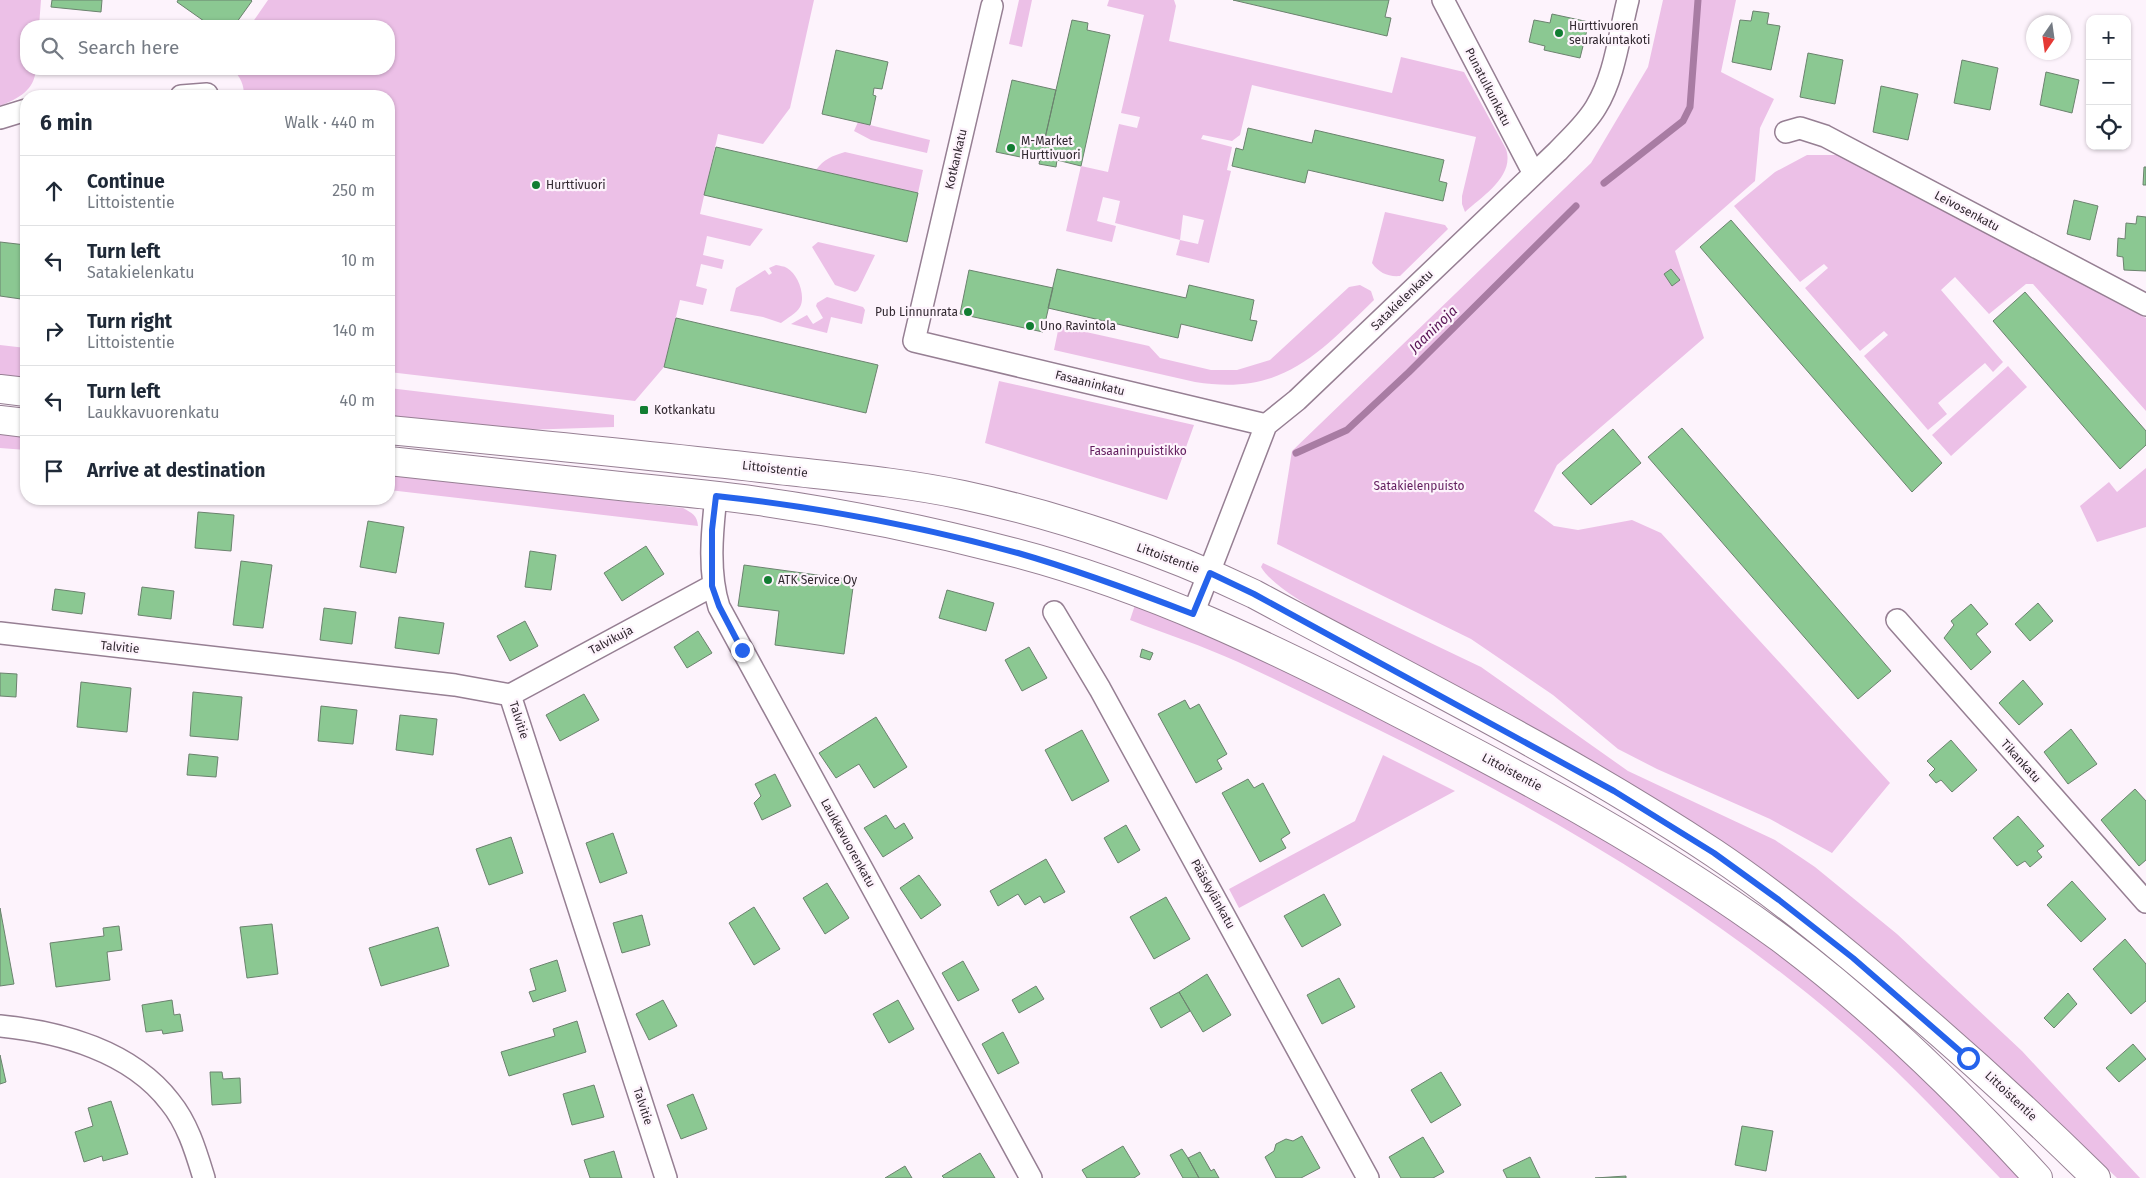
<!DOCTYPE html>
<meta charset="utf-8">
<style>
body{margin:0;font-family:"Fira Sans",sans-serif;background:#f2f2f3;color:#1f2937}
.controls{position:absolute;right:15px;top:15px;display:grid;overflow:hidden;border-radius:10px;box-shadow:0 1px 4px #0004}
.controls button{width:45px;height:45px;display:grid;place-items:center;padding:0;border:0;border-bottom:1px solid #e0e1e3;background:#fff;color:#1f2937;font:25px sans-serif}
.compass{position:absolute;left:2026px;top:15px;width:45px;height:45px;border-radius:50%;background:#fff;box-shadow:0 1px 4px #0004;rotate:193deg}
.stop{position:absolute;width:15px;height:15px;margin:-11px;border:4px solid #2563eb;border-radius:50%;background:#fff}
.stop.end{background:#2563eb;border-color:#fff;box-shadow:0 1px 5px #0008}
.list{margin:0;padding:0;list-style:none}
h2{display:flex;justify-content:space-between;align-items:center;height:65px;margin:0;padding:0 20px;font-size:21px}
h2 small{font-size:16px;font-weight:400;color:#747a83}
.list li{display:grid;grid-template-columns:32px 1fr auto;gap:15px;align-items:center;box-sizing:border-box;height:70px;padding:0 20px;border-top:1px solid #e0e1e3}
.list b{display:block;font-size:19px;white-space:nowrap}
.list p{margin:0;font-size:16px;white-space:nowrap;color:#747a83}
.list em{font-size:16px;font-style:normal;color:#747a83}
.icon{flex:none;width:28px;height:28px;fill:none;stroke:currentColor;stroke-width:2;stroke-linecap:round;stroke-linejoin:round}
.map{position:relative;flex:none;width:2146px;height:1178px;overflow:hidden}
.search{position:absolute;background:#fff;box-shadow:0 1px 4px #0004;left:20px;top:20px;width:375px;height:55px;display:flex;align-items:center;gap:12px;box-sizing:border-box;padding:0 18px;border-radius:20px;color:#747a83;font-size:19px}
.panel{position:absolute;background:#fff;box-shadow:0 1px 4px #0004;left:20px;top:90px;width:375px;height:415px;border-radius:20px}
.map>svg:first-child{display:block}
</style>
<div class="map">
<svg width="2146" height="1178" viewBox="0 0 2146 1178">
<rect width="100%" height="100%" fill="#fdf3fc"/>
<path fill="#ecc0e7" fill-rule="evenodd" d="M0 0H41L39 26H26V69H36C34 91 19 98 0 106Z
M268 0H814L790 108 763 144 718 134 700 214 763 229 750 246 707 236 703 255 724 260 722 269 701 264 696 286 707 289 703 305 680 300 664 367 635 401 389 372V96H244C244 85 241 77 232 69H389V26H250Z
M1019 0H1032L1022 47 1009 44Z
M1109 0H1174L1176 6 1169 41 1392 93 1401 57 1464 72 1506 149C1515 176 1483 196 1465 212L1462 204V196L1476 137 1252 85 1240 135 1232 141 1203 135 1201 139 1232 147 1227 170 1231 171 1209 263 1176 255 1180 240 1115 223 1120 201 1103 197 1097 221 1116 226 1112 242 1066 231 1081 166 1108 172 1119 124 1137 128 1140 117 1121 113 1144 15 1107 6ZM1183 215 1204 220 1198 244 1180 240Z
M1663 0H1736L1721 72 1774 99 1760 128 1755 181 1675 251 1704 338 1557 465 1534 511 1554 526 1578 530 1632 520 1661 533 1890 783 1832 853 1770 819 1657 769 1618 749 1553 695 1471 639 1277 544 1292 451 1591 163 1648 67Z
M858 122 930 140 927 153 871 140 854 131Z
M845 152 923 170 918 193 816 170C824 159 832 156 845 152Z
M1807 155H1840L2146 318V411L2033 284H2026L1989 314 1955 277 1941 290 2003 362 1993 372 1985 363 1938 403 1947 414 1928 430 1864 356 1888 335 1884 331 1860 351 1805 288 1828 268 1824 264 1800 282 1734 206 1775 172Z
M1385 212 1445 225 1448 229 1400 276C1388 277 1379 273 1372 263Z
M818 242 875 255 858 290 855 292 835 285 812 247Z
M776 265C780 266 784 266 787 268 798 274 806 296 800 307 796 314 787 318 781 323L763 317 730 311 736 288 765 270 769 275 772 273 769 268Z
M1360 285 1371 291 1374 300C1317 355 1282 396 1195 382L1054 350 1059 326 1149 346 1160 358 1211 370H1237L1270 360 1349 287Z
M827 297 863 307 865 310 862 324 831 317 827 333 791 324 807 315 813 324 823 318 816 306 817 303Z
M0 345 26 348V378L0 375Z
M2008 366 2027 387 1951 456 1932 435Z
M999 381 1194 425 1167 500 985 443Z
M389 388 614 415V427L523 430 389 417Z
M0 431 26 434V450L0 448Z
M2146 468V527L2097 542 2080 506 2109 482 2117 492Z
M389 475 683 508C692 513 697 515 698 526L389 490Z
M1263 563 1481 667 1628 771 1775 840 1815 867 1897 934 2022 1051 2140 1178H2117C1995 1061 1870 944 1730 847 1664 802 1593 765 1524 725 1481 700 1438 676 1394 653 1364 636 1276 594 1261 567Z
M1135 605 1245 649 1447 750 1590 828 1702 897 1803 973 1932 1084 2019 1178H2000C1954 1130 1909 1081 1859 1037 1715 910 1547 812 1375 728 1329 706 1284 683 1238 662 1203 646 1166 634 1130 620Z
M1383 755 1455 791 1239 908 1229 889 1355 821Z"/>
<g fill="none" stroke-linecap="round" stroke-linejoin="round">
<path stroke="#a87ca3" stroke-width="7" d="M1604 183 1683 121 1690 107 1698 0
M1296 453 1347 430 1409 372 1576 206"/>
</g>
<path fill="#8bc892" stroke="#6b826e" d="M52 0H102L101 12 51 7Z
M178 0H251L252 1 234 26H211L177 2Z
M1233 0H1389L1385 17 1391 18 1387 36Z
M1753 11 1769 13 1767 24 1780 26 1771 70 1732 62 1740 20 1751 21Z
M1552 14 1589 22 1580 58 1544 50 1545 46 1529 42 1534 20 1550 23Z
M1072 20 1088 23 1087 30 1110 35 1081 166 1057 160 1056 167 1039 164Z
M836 50 888 62 882 89 874 88 873 95 876 96 870 125 822 114Z
M1808 53 1843 60 1835 104 1800 97Z
M1962 60 1998 68 1990 110 1954 103Z
M2046 72 2079 80 2072 113 2040 105Z
M1012 80 1056 90 1040 161 996 152Z
M1881 86 1918 94 1908 140 1873 132Z
M1248 128 1312 143 1315 130 1444 160 1439 181 1447 183 1443 201 1308 170 1305 183 1232 166 1236 148 1243 150Z
M716 147 918 193 907 242 704 195Z
M2144 167H2146V185H2143Z
M2074 200 2098 206 2090 240 2067 234Z
M2137 216 2146 217V271L2124 270 2123 257 2117 256 2118 238 2125 239 2126 223 2136 224Z
M1731 220 1942 463 1912 492 1700 247Z
M0 242 26 245V261L21 299 0 296Z
M1057 269 1186 298 1189 285 1254 300 1250 320 1257 321 1252 341 1181 324 1178 338 1048 308Z
M1671 269 1680 280 1672 286 1664 274Z
M969 270 1053 288 1043 332 960 314Z
M2025 292 2146 431V445L2120 469 1993 321Z
M676 318 878 365 866 413 664 367Z
M1682 428 1891 671 1858 699 1648 457Z
M1613 429 1641 463 1591 505 1562 473Z
M198 512 234 515 231 551 195 548Z
M368 521 404 527 396 573 360 567Z
M646 546 664 574 622 601 604 573Z
M530 551 556 555 551 590 525 587Z
M241 561 272 565 263 628 233 625Z
M744 565 854 580 844 654 775 645 779 611 738 606Z
M142 587 174 591 171 619 138 615Z
M55 589 85 593 82 614 52 610Z
M947 590 994 603 986 631 939 618Z
M2038 603 2053 621 2030 641 2015 624Z
M1971 604 1988 624 1976 634 1991 652 1971 670 1944 638 1954 625 1951 621Z
M324 608 356 612 352 644 320 640Z
M399 617 444 623 439 654 395 648Z
M525 621 538 646 510 661 497 636Z
M698 631 712 653 687 668 674 647Z
M1029 647 1047 678 1022 691 1005 660Z
M1142 649 1153 653 1150 660 1140 657Z
M0 673 17 674 16 697 0 696Z
M2023 680 2043 704 2019 725 1999 703Z
M81 682 131 688 127 732 77 727Z
M193 692 242 697 238 740 190 736Z
M584 694 599 720 560 741 546 715Z
M1185 700 1190 709 1199 704 1227 754 1217 760 1222 769 1196 783 1158 714Z
M321 706 357 710 353 744 318 741Z
M400 715 437 719 433 755 396 750Z
M876 717 907 767 874 788 859 764 836 778 819 753Z
M2071 729 2097 764 2068 784 2044 752Z
M1082 730 1109 781 1072 801 1045 750Z
M1951 740 1977 770 1952 792 1941 780 1936 783 1929 775 1935 769 1927 761Z
M189 754 218 757 216 777 187 775Z
M775 774 791 806 762 820 754 803 761 796 755 784Z
M1248 779 1254 788 1263 783 1290 833 1281 839 1286 848 1260 862 1222 793Z
M2135 789 2146 801V860L2139 866 2101 820Z
M886 815 895 829 904 823 913 838 883 857 864 828Z
M2018 816 2044 846 2037 851 2042 857 2030 867 2025 861 2017 866 1993 838Z
M1126 825 1140 850 1118 863 1104 838Z
M613 833 627 873 600 883 586 843Z
M511 837 523 873 489 885 476 849Z
M1046 859 1065 892 1044 903 1040 896 1025 905 1018 894 998 906 990 891Z
M919 875 941 905 921 919 900 888Z
M2072 881 2106 919 2081 942 2047 905Z
M827 883 849 918 825 934 803 898Z
M1324 894 1341 925 1302 947 1284 916Z
M1166 897 1190 939 1154 959 1130 917Z
M754 907 780 949 754 965 729 923Z
M0 908 14 984 0 986Z
M642 915 650 945 622 953 613 923Z
M272 924 278 974 247 978 240 927Z
M119 926 122 950 107 952 110 980 56 987 50 943 104 936 103 928Z
M438 927 449 966 381 986 369 948Z
M2125 939 2146 964V1001L2131 1014 2093 969Z
M557 960 566 991 533 1002 529 992 536 990 530 969Z
M963 961 979 990 958 1001 942 973Z
M1207 974 1231 1015 1203 1032 1179 992Z
M1339 978 1355 1007 1322 1024 1307 995Z
M1036 986 1044 999 1019 1013 1012 1000Z
M1179 992 1190 1011 1161 1028 1150 1008Z
M2068 993 2077 1004 2054 1028 2044 1018Z
M172 1000 174 1015 180 1014 183 1031 163 1034 162 1030 146 1032 142 1005Z
M663 1000 677 1026 649 1040 636 1014Z
M898 1000 914 1029 889 1043 873 1014Z
M577 1021 586 1052 509 1076 501 1052 555 1036 553 1029Z
M1003 1032 1019 1063 998 1074 982 1044Z
M2133 1044 2146 1059 2119 1082 2106 1068Z
M0 1055 6 1082 0 1084Z
M210 1072H222L223 1079 240 1078 241 1103 212 1105Z
M1441 1072 1461 1105 1431 1123 1411 1090Z
M594 1085 604 1117 572 1125 563 1094Z
M693 1094 707 1129 681 1139 667 1105Z
M111 1101 128 1154 103 1161 102 1156 84 1162 75 1132 93 1126 88 1108Z
M1742 1126 1773 1131 1766 1171 1735 1165Z
M1302 1136 1320 1168 1301 1178H1276L1265 1157 1274 1151 1276 1144 1286 1139 1293 1141Z
M1423 1137 1444 1172 1433 1178H1401L1389 1157Z
M1123 1146 1140 1174 1134 1178H1087L1082 1170Z
M1182 1149 1188 1158 1199 1178H1183L1170 1155Z
M614 1151 622 1178H590L584 1160Z
M1200 1152 1211 1171 1214 1169 1219 1178H1199L1188 1158Z
M980 1153 995 1178H944L942 1176Z
M1530 1157 1540 1178H1507L1503 1170Z
M905 1166 912 1178H885Z
M1626 1176V1178H1595Z"/>
<g fill="none" stroke-linecap="round" stroke-linejoin="round">
<g stroke="#967f93" stroke-width="24">
<path id="street" d="M1443 0 1534 174
M992 6 914 341 1266 425
M181 96 207 94
M0 118 26 110
M1786 132 1800 128 1825 136 2146 305
M716 496C712 532 708 572 719 607L1031 1178
M1054 612 1100 689 1368 1178
M1193 614 1266 425 1297 400 1558 151C1571 137 1586 124 1596 107 1615 76 1619 35 1628 0
M1897 620 2146 902
M0 633 455 685 510 695 666 1178
M510 695 712 586
M0 1026C61 1032 131 1051 170 1102 188 1124 196 1152 204 1178"/>
</g>
<g stroke="#967f93" stroke-width="30">
<path id="secondary" d="M0 389 26 392
M0 420 26 423
M389 430C513 442 637 454 761 468 828 476 897 481 963 495 1061 516 1164 551 1254 594 1408 677 1568 756 1714 853 1781 898 1844 950 1905 1003 1971 1059 2034 1117 2096 1178
M389 461C469 469 549 478 629 487 672 491 715 495 758 501 844 513 928 530 1012 552 1147 587 1274 648 1397 712 1529 780 1660 850 1780 938 1875 1009 1959 1091 2038 1178"/>
</g>
<use href="#street" stroke="#fff" stroke-width="21"/>
<use href="#secondary" stroke="#fff" stroke-width="28"/>
</g>
<g fill="none" stroke-linecap="round" stroke-linejoin="round">
<path stroke="#2563eb" stroke-width="6" d="M742 650 719 606 712 586V530L716 496C817 507 919 526 1018 553 1077 570 1136 592 1193 614L1210 573 1254 594 1614 791 1714 853 1779 900 1853 958 1968 1058"/>
</g>
<g fill="#127d32" stroke="#fdf3fc" stroke-width="2">
<circle cx="1559" cy="33" r="5"/>
<circle cx="1011" cy="148" r="5"/>
<circle cx="536" cy="185" r="5"/>
<circle cx="968" cy="312" r="5"/>
<circle cx="1030" cy="326" r="5"/>
<rect x="639" y="405" width="10" height="10" rx="2.5"/>
<circle cx="768" cy="580" r="5"/>
</g>
<g text-anchor="middle" stroke-width="4.5" stroke-linejoin="round" paint-order="stroke">
<g font-size="12" fill="#312830" stroke="#fdf3fc" text-anchor="start">
<text x="1569" y="30">Hurttivuoren<tspan x="1569" dy="14">seurakuntakoti</tspan></text>
<text x="1021" y="145">M-Market<tspan x="1021" dy="14">Hurttivuori</tspan></text>
<text x="546" y="189">Hurttivuori</text>
<text x="958" y="316" text-anchor="end">Pub Linnunrata</text>
<text x="1040" y="330">Uno Ravintola</text>
<text x="654" y="414">Kotkankatu</text>
<text x="778" y="584">ATK Service Oy</text>
</g>
<g font-size="12" fill="#312830" stroke="#fdf3fc">
<text transform="translate(1488 87) rotate(63)" y="4">Punatulkunkatu</text>
<text transform="translate(956 159) rotate(-77)" y="4">Kotkankatu</text>
<text transform="translate(1967 211) rotate(28)" y="4">Leivosenkatu</text>
<text transform="translate(1402 300) rotate(-44)" y="4">Satakielenkatu</text>
<text transform="translate(1090 383) rotate(14)" y="4">Fasaaninkatu</text>
<text transform="translate(775 469) rotate(7)" y="4">Littoistentie</text>
<text transform="translate(1168 558) rotate(20)" y="4">Littoistentie</text>
<text transform="translate(611 640) rotate(-28)" y="4">Talvikuja</text>
<text transform="translate(120 647) rotate(6)" y="4">Talvitie</text>
<text transform="translate(519 720) rotate(72)" y="4">Talvitie</text>
<text transform="translate(2021 761) rotate(48)" y="4">Tikankatu</text>
<text transform="translate(1512 772) rotate(28)" y="4">Littoistentie</text>
<text transform="translate(848 843) rotate(61)" y="4">Laukkavuorenkatu</text>
<text transform="translate(1213 894) rotate(61)" y="4">Pääskylänkatu</text>
<text transform="translate(2011 1096) rotate(43)" y="4">Littoistentie</text>
<text transform="translate(643 1106) rotate(72)" y="4">Talvitie</text>
</g>
<g font-size="12" fill="#621d5e" stroke="#fdf3fc">
<text x="1138" y="455">Fasaaninpuistikko</text>
<text x="1419" y="490">Satakielenpuisto</text>
</g>
<g font-size="14" font-style="italic" fill="#5b1657" stroke="#fdf3fc">
<text transform="translate(1433 329) rotate(-44)" y="5">Jaaninoja</text>
</g>
</g>
</svg>
<div class="controls">
<button>+</button>
<button>−</button>
<button><svg class="icon" aria-label="locate" viewBox="0 0 24 24"><circle cx="12" cy="12" r="6"/><path d="M12 2v4M12 18v4M2 12h4M18 12h4"/></svg></button>
</div>
<svg class="compass" viewBox="-18 -18 36 36"><path d="M0-13l5 13h-10z" fill="#e53935"/><path d="M0 13l5-13h-10z" fill="#747a83"/></svg>
<div class="stop" style="left:1968px;top:1058px"></div>
<div class="stop end" style="left:742px;top:650px"></div>
<div class="search"><svg class="icon" aria-label="search" viewBox="0 0 24 24"><circle cx="10" cy="10" r="6"/><path d="M15 15l6 6"/></svg>Search here</div>
<section class="panel">
<h2>6 min<small>Walk · 440 m</small></h2>
<ul class="list">
<li><svg class="icon" aria-label="ahead" viewBox="0 0 24 24"><path d="M12 20V5M6 11l6-6 6 6"/></svg><div><b>Continue</b><p>Littoistentie</p></div><em>250 m</em></li>
<li><svg class="icon" aria-label="left" viewBox="0 0 24 24"><path d="M17 20v-9H6M10 6l-5 5 5 5"/></svg><div><b>Turn left</b><p>Satakielenkatu</p></div><em>10 m</em></li>
<li><svg class="icon" aria-label="right" viewBox="0 0 24 24"><path d="M7 20v-9h11M14 6l5 5-5 5"/></svg><div><b>Turn right</b><p>Littoistentie</p></div><em>140 m</em></li>
<li><svg class="icon" aria-label="left" viewBox="0 0 24 24"><path d="M17 20v-9H6M10 6l-5 5 5 5"/></svg><div><b>Turn left</b><p>Laukkavuorenkatu</p></div><em>40 m</em></li>
<li><svg class="icon" aria-label="arrive" viewBox="0 0 24 24"><path d="M6 21V4h12l-3 4 3 4H6"/></svg><div><b>Arrive at destination</b></div></li>
</ul>
</section>
</div>
